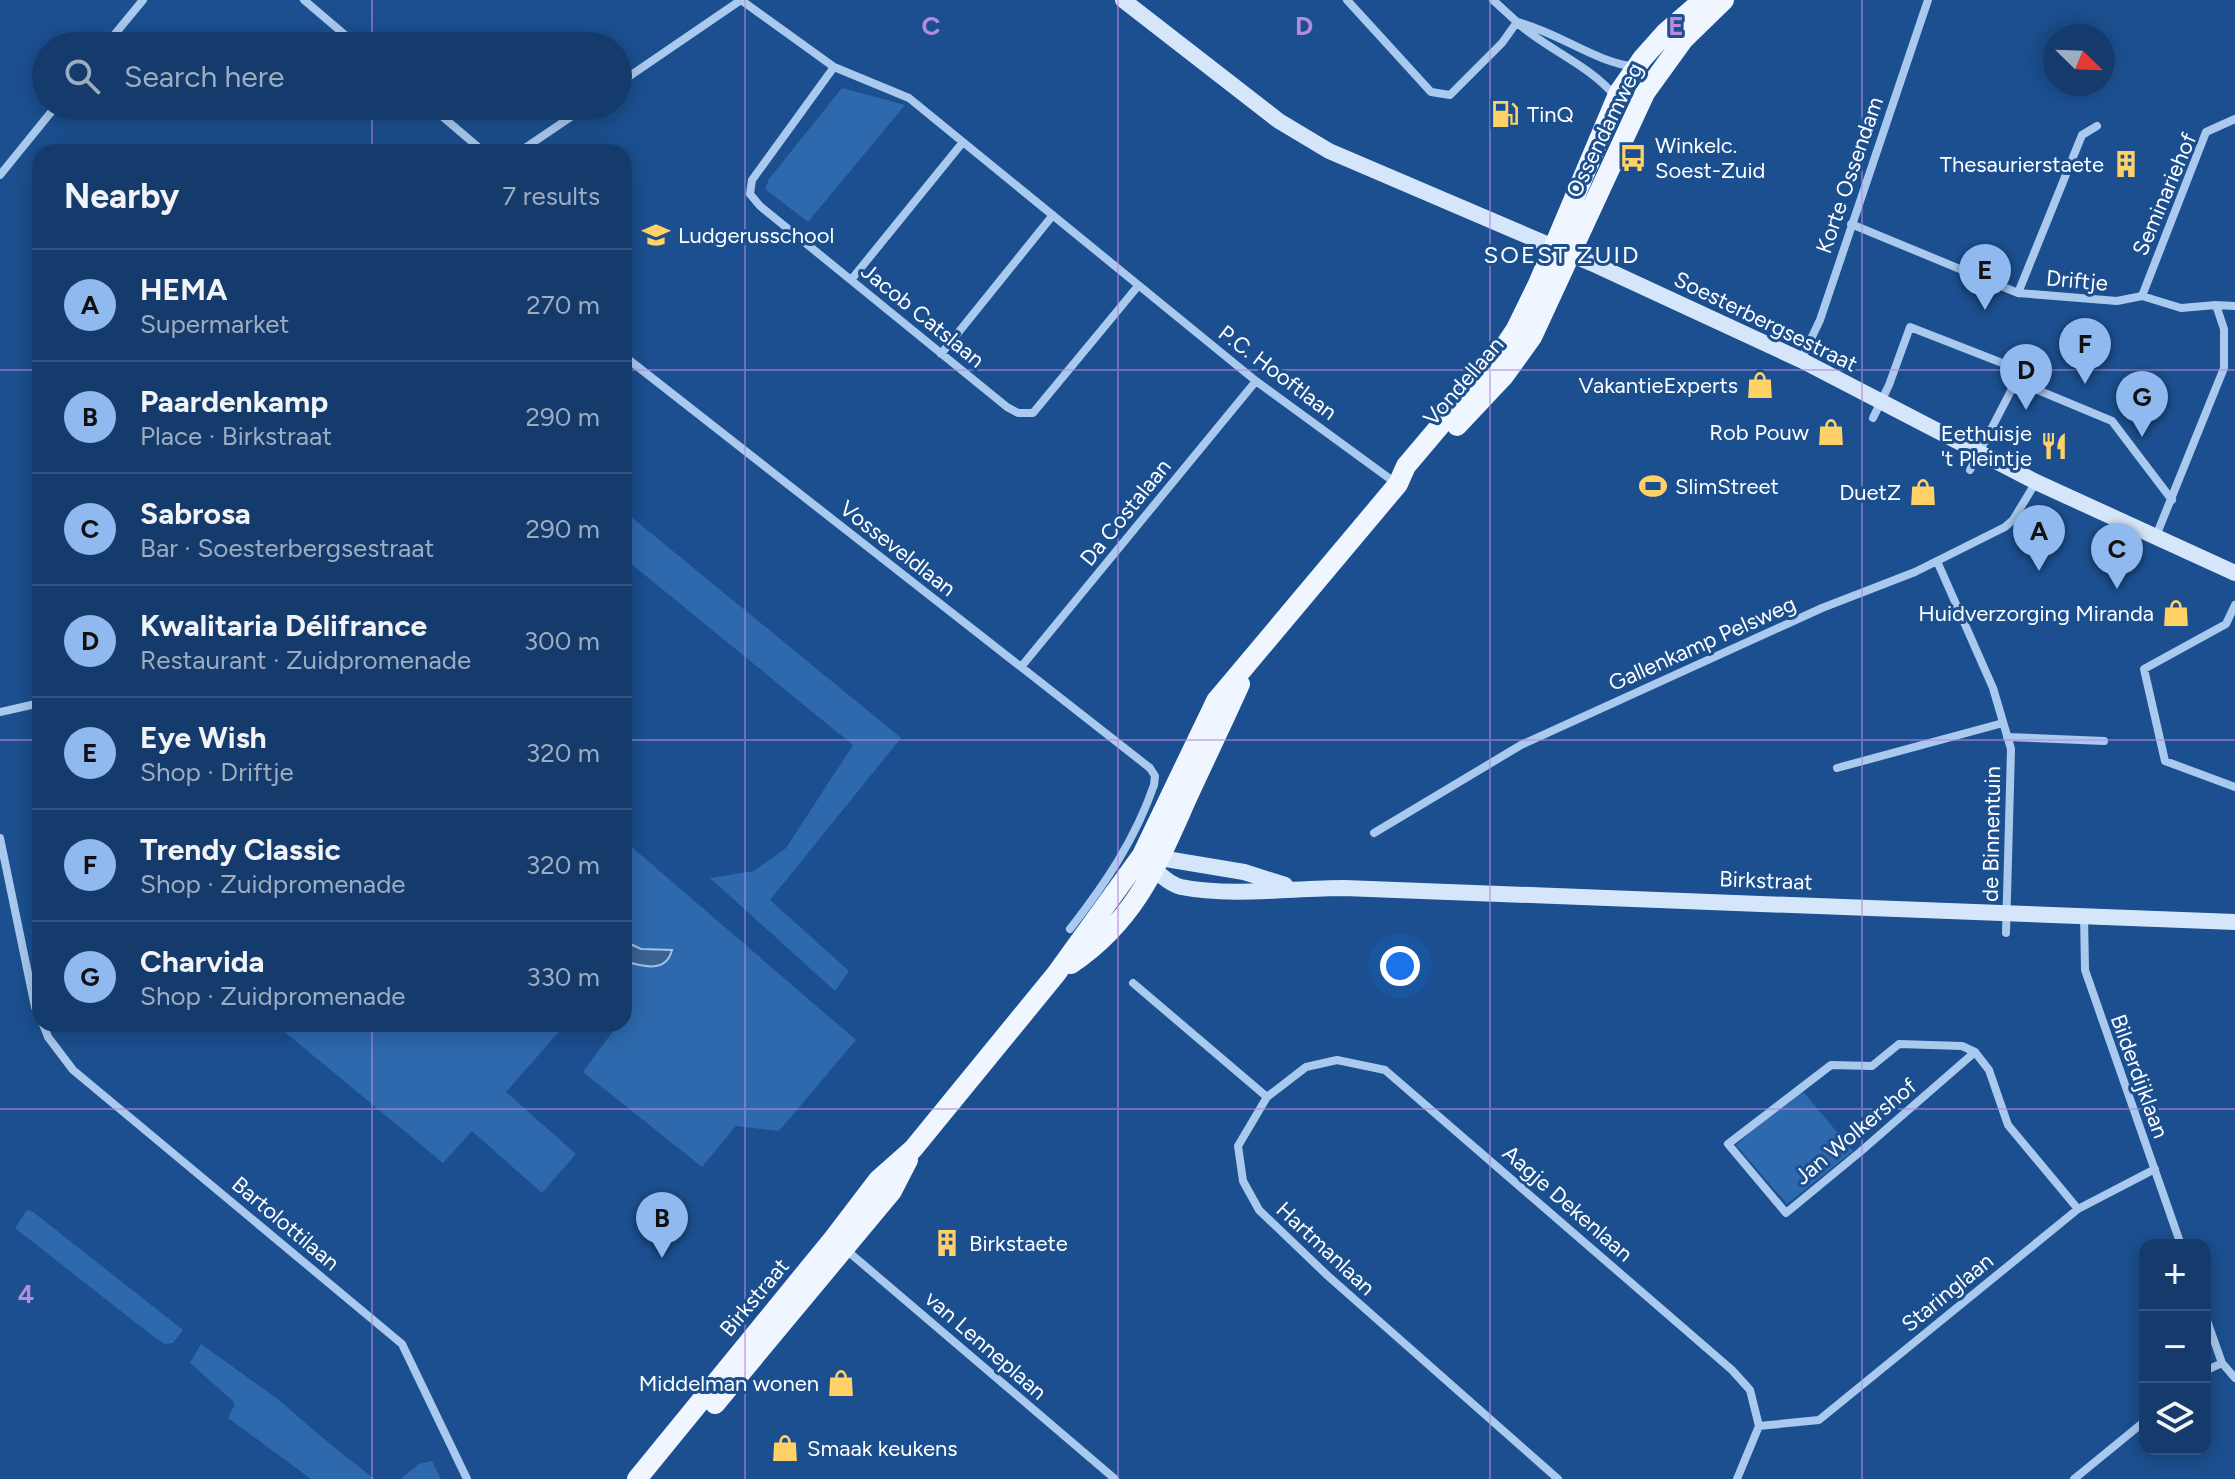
<!DOCTYPE html>
<meta charset="utf-8">
<style>
body{margin:0;font-family:Figtree,sans-serif;background:#1d4271;color:#f1f3f6}
.controls{position:absolute;right:24px;bottom:24px;display:grid;overflow:hidden;border-radius:16px;box-shadow:0 4px 20px #0003}
.controls button{width:72px;height:72px;display:grid;place-items:center;padding:0;border:0;border-bottom:2px solid #33557e;background:#143b6b;color:#f1f3f6;font:40px sans-serif}
.compass{position:absolute;left:2043px;top:24px;width:72px;height:72px;border-radius:50%;background:#143b6b;box-shadow:0 4px 20px #0003;rotate:113deg}
.you{position:absolute;left:1400px;top:966px;width:28px;height:28px;margin:-20px;border:6px solid #fff;border-radius:50%;background:#1a73e8;box-shadow:0 0 0 12px #1a73e833}
.badge{display:grid;place-items:center;width:52px;height:52px;border-radius:50%;background:#90b9f0;color:#111;font-size:26px;font-weight:700}
.pin{position:absolute;translate:-50% -66px;filter:drop-shadow(0 2px 4px #0008)}
.pin::after{content:'';position:absolute;top:42px;width:28px;height:24px;background:inherit;clip-path:polygon(0 0,100% 0,50% 100%)}
.list{margin:0;padding:0;list-style:none}
h2{display:flex;justify-content:space-between;align-items:center;height:104px;margin:0;padding:0 32px;font-size:34px}
h2 small{font-size:26px;font-weight:400;color:#9dadc1}
.list li{display:grid;grid-template-columns:52px 1fr auto;gap:24px;align-items:center;box-sizing:border-box;height:112px;padding:0 32px;border-top:2px solid #33557e}
.list b{display:block;font-size:30px;white-space:nowrap}
.list p{margin:0;font-size:26px;white-space:nowrap;color:#9dadc1}
.list em{font-size:26px;font-style:normal;color:#9dadc1}
.icon{flex:none;width:44px;height:44px;fill:none;stroke:currentColor;stroke-width:2;stroke-linecap:round;stroke-linejoin:round}
.map{position:relative;flex:none;width:2235px;height:1479px;overflow:hidden}
.search{position:absolute;background:#143b6b;box-shadow:0 4px 20px #0003;left:32px;top:32px;width:600px;height:88px;display:flex;align-items:center;gap:20px;box-sizing:border-box;padding:0 28px;border-radius:44px;color:#9dadc1;font-size:30px}
.panel{position:absolute;background:#143b6b;box-shadow:0 4px 20px #0003;left:32px;top:144px;width:600px;height:888px;border-radius:24px}
.map>svg:first-child{display:block}
</style>
<div class="map">
<svg width="2235" height="1479" viewBox="0 0 2235 1479">
<rect width="100%" height="100%" fill="#1b4f8f"/>
<path fill="#2e69ad" d="M842 88 905 105 808 222 765 189 769 179Z
M624 511 901 738 770 900 849 971 835 991 710 878 754 871 786 848 853 745 624 558Z
M627 843 856 1040 779 1131 736 1126 702 1167 583 1072 616 1027 614 1024H624V961L647 967 671 957 672 951 641 949 624 941V844Z
M275 1024H569L564 1026 506 1092 576 1154 542 1193 472 1131 443 1163Z
M1800 1088 1853 1151 1787 1204 1736 1145Z
M27 1210 33 1212 183 1330 173 1343 165 1344 154 1337 15 1228Z
M201 1344 279 1400 318 1434 374 1479H311L228 1418 234 1406 233 1401 190 1363Z
M432 1461 441 1479H401L419 1464Z"/>
<path fill="#3c6290" stroke="#9cc4f0" stroke-width="2" d="M624 941 641 949 672 950C666 974 642 966 624 961Z"/>
<g fill="none" stroke-linecap="round" stroke-linejoin="round">
<path stroke="#a9c9ee" stroke-width="8" d="M304 0 358 46
M1347 0 1431 92 1450 95 1502 43 1517 22 1493 0
M1517 22C1560 33 1594 62 1636 67
M1521 26C1551 51 1590 66 1615 96
M105 46 143 0
M834 67 752 180 750 194 760 206 1007 407 1018 413H1033L1138 286
M618 84 741 0 834 67 909 98 1256 381 1397 484
M430 106 484 152
M519 152 587 106
M0 175 56 106
M1851 224 2018 293 2117 301 2142 296 2181 308 2216 305
M851 280 963 142
M2018 293 2082 135 2097 126
M2142 296 2206 132 2235 119
M941 354 1053 215
M624 356 1150 768 1155 776 1154 785C1135 840 1105 884 1070 929
M1801 360 1820 320 1928 0
M1873 418 1889 385 1910 327 2015 368 2016 381 2112 421 2172 500
M1970 470 2016 381
M2156 536 2224 368V329L2216 305 2235 306
M1937 561 1993 688 2011 749 2006 933
M2235 605 2226 624 2144 669 2165 761 2235 787
M1021 667 1256 381
M0 712 40 703
M2007 737 2104 741
M1837 768 2003 723
M1374 833 1521 745 1822 608 1915 572 2005 527 2013 520 2036 482
M0 838 35 1007 40 1018
M2084 915 2085 970 2181 1245
M1133 983 1267 1097
M43 1024 48 1037 73 1070 402 1344 467 1479
M1975 1052 1962 1046 1899 1044 1872 1066 1831 1065 1728 1144 1786 1213 1860 1152 1975 1052 1989 1070 2008 1125 2078 1209
M844 1248 1115 1479
M2205 1315 2222 1363 2235 1378
M2205 1371 2222 1363
M1759 1426 1819 1420 2078 1209 2155 1169
M1558 1479 1328 1276 1259 1210 1243 1181 1238 1146 1267 1097 1306 1067 1337 1060 1385 1070 1732 1370 1750 1390 1759 1426 1737 1479
M2074 1479 2145 1421"/>
<path stroke="#d6e6fa" stroke-width="16" d="M1123 0 1279 121 1329 151 1598 266 1801 360 2036 482 2235 573
M1148 856 1244 872 1285 885
M1147 861C1155 871 1169 884 1181 887 1231 897 1293 888 1344 888L2235 922"/>
<path stroke="#f0f6ff" stroke-width="20" d="M1457 426 1504 376 1532 337 1645 93 1684 39 1724 0
M1071 964C1136 920 1157 865 1188 796 1205 759 1223 722 1240 684
M715 1404 892 1191 908 1160
M637 1479 833 1239 878 1180 913 1149 1056 974 1142 855 1216 701 1398 484 1406 466 1494 362 1516 329 1538 284 1619 92 1642 59 1666 32 1703 0"/>
</g>
<path fill="none" stroke="#b68bdc" stroke-width="2" stroke-opacity="0.55" d="M372 0V46M745 0V1479M1118 0V1479M1490 0V1479M1862 0V1479M372 106V152M0 370H40M624 370H2235M0 740H40M624 740H2235M372 1024V1479M0 1109H2235"/>
<defs>
<g id="fuel-bare" transform="scale(2.16)"><path d="M-5.5-6h7V0h2V4h1.3V-2.5L3-4.5l.8-.8L6-3V5H2.5V1h-1V6h-7ZM-4.2-4.7v3.2H.2V-4.7Z" fill="#ffd166" stroke="#1b4f8f" stroke-width="2.5" paint-order="stroke"/></g>
<g id="bus-bare" transform="scale(2.16)"><path d="M-5-6H5V4H4V6H2V4H-2V6H-4V4H-5ZM-3.5-4V0h7V-4ZM-3.5 1.2v1.5H-2V1.2ZM2 1.2v1.5H3.5V1.2Z" fill="#ffd166" stroke="#1b4f8f" stroke-width="2.5" paint-order="stroke"/></g>
<g id="building-bare" transform="scale(2.16)"><path d="M-4-6H4V6H1V3H-1V6H-4ZM-2.5-4.3h1.7v1.8h-1.7ZM.8-4.3h1.7v1.8H.8ZM-2.5-1h1.7V.8h-1.7ZM.8-1h1.7V.8H.8Z" fill="#ffd166" stroke="#1b4f8f" stroke-width="2.5" paint-order="stroke"/></g>
<g id="school-bare" transform="scale(2.16)"><path d="M0-5L7-2L0 1L-7-2ZM-4 1L0 2.5L4 1V4Q0 6-4 4Z" fill="#ffd166" stroke="#1b4f8f" stroke-width="2.5" paint-order="stroke"/></g>
<g id="shop-bare" transform="scale(2.16)"><path d="M-5-2.5h2.3a2.7 3.5 0 0 1 5.4 0H5L5.5 6h-11ZM-1.5-2.5h3a1.5 2.3 0 0 0-3 0Z" fill="#ffd166" stroke="#1b4f8f" stroke-width="2.5" paint-order="stroke"/></g>
<g id="restaurant-bare" transform="scale(2.16)"><path d="M-5-6h1v4h1v-4h1v4h1v-4h1v5L-1.5 .5V6h-2V.5L-5-1ZM5-6V6H3V1.5H1.5Q1.5-4 5-6Z" fill="#ffd166" stroke="#1b4f8f" stroke-width="2.5" paint-order="stroke"/></g>
<g id="stadium-bare" transform="scale(2.16)"><path d="M0-5a6.5 5 0 1 0 0 10a6.5 5 0 1 0 0-10ZM-3.5-1.8h7v3.6h-7Z" fill="#ffd166" stroke="#1b4f8f" stroke-width="2.5" paint-order="stroke"/></g>
</defs>
<g fill-rule="evenodd">
<use href="#fuel-bare" x="1505" y="114"/>
<use href="#bus-bare" x="1633" y="158"/>
<use href="#building-bare" x="2126" y="164"/>
<use href="#school-bare" x="656" y="235"/>
<use href="#shop-bare" x="1760" y="385"/>
<use href="#shop-bare" x="1831" y="432"/>
<use href="#restaurant-bare" x="2054" y="446"/>
<use href="#stadium-bare" x="1653" y="486"/>
<use href="#shop-bare" x="1923" y="492"/>
<use href="#shop-bare" x="2176" y="613"/>
<use href="#building-bare" x="947" y="1243"/>
<use href="#shop-bare" x="841" y="1383"/>
<use href="#shop-bare" x="785" y="1448"/>
</g>
<g text-anchor="middle" stroke-width="6" stroke-linejoin="round" paint-order="stroke">
<g font-size="22" fill="#fff" stroke="#1b4f8f" text-anchor="end">
<text x="1527" y="122" text-anchor="start">TinQ</text>
<text x="1655" y="153" text-anchor="start">Winkelc.<tspan x="1655" dy="25">Soest-Zuid</tspan></text>
<text x="2104" y="172">Thesaurierstaete</text>
<text x="678" y="243" text-anchor="start">Ludgerusschool</text>
<text x="1738" y="393">VakantieExperts</text>
<text x="1809" y="440">Rob Pouw</text>
<text x="2032" y="441">Eethuisje<tspan x="2032" dy="25">'t Pleintje</tspan></text>
<text x="1675" y="494" text-anchor="start">SlimStreet</text>
<text x="1901" y="500">DuetZ</text>
<text x="2154" y="621">Huidverzorging Miranda</text>
<text x="969" y="1251" text-anchor="start">Birkstaete</text>
<text x="819" y="1391">Middelman wonen</text>
<text x="807" y="1456" text-anchor="start">Smaak keukens</text>
</g>
<g font-size="22" fill="#fff" stroke="#1b4f8f">
<text transform="translate(1604 130) rotate(-64)" y="8">Ossendamweg</text>
<text transform="translate(1849 175) rotate(-71)" y="8">Korte Ossendam</text>
<text transform="translate(2164 194) rotate(-67)" y="8">Seminariehof</text>
<text transform="translate(2077 280) rotate(5)" y="8">Driftje</text>
<text transform="translate(923 315) rotate(39)" y="8">Jacob Catslaan</text>
<text transform="translate(1766 321) rotate(26)" y="8">Soesterbergsestraat</text>
<text transform="translate(1278 372) rotate(37)" y="8">P.C. Hooftlaan</text>
<text transform="translate(1463 381) rotate(-49)" y="8">Vondellaan</text>
<text transform="translate(1125 512) rotate(-51)" y="8">Da Costalaan</text>
<text transform="translate(898 548) rotate(38)" y="8">Vosseveldlaan</text>
<text transform="translate(1702 643) rotate(-24)" y="8">Gallenkamp Pelsweg</text>
<text transform="translate(1991 834) rotate(-89)" y="8">de Binnentuin</text>
<text transform="translate(1766 880) rotate(2)" y="8">Birkstraat</text>
<text transform="translate(2140 1076) rotate(70)" y="8">Bilderdijklaan</text>
<text transform="translate(1855 1131) rotate(-40)" y="8">Jan Wolkershof</text>
<text transform="translate(1568 1203) rotate(41)" y="8">Aagje Dekenlaan</text>
<text transform="translate(286 1223) rotate(40)" y="8">Bartolottilaan</text>
<text transform="translate(1326 1248) rotate(43)" y="8">Hartmanlaan</text>
<text transform="translate(1947 1292) rotate(-39)" y="8">Staringlaan</text>
<text transform="translate(754 1297) rotate(-50)" y="8">Birkstraat</text>
<text transform="translate(986 1345) rotate(41)" y="8">van Lenneplaan</text>
</g>
<g font-size="24" letter-spacing="2" fill="#fff" stroke="#1b4f8f">
<text x="1562" y="263">SOEST ZUID</text>
</g>
</g>
<g font-size="26" text-anchor="middle" font-weight="bold" fill="#b68bdc" stroke="#1b4f8f" stroke-width="6" stroke-linejoin="round" paint-order="stroke">
<text x="931" y="35">C</text>
<text x="1304" y="35">D</text>
<text x="1676" y="35">E</text>
<text x="26" y="1303">4</text>
</g>
</svg>
<div class="controls">
<button>+</button>
<button>−</button>
<button><svg class="icon" aria-label="layers" viewBox="0 0 24 24"><path d="M12 4l9 5-9 5-9-5zM3 14l9 5 9-5"/></svg></button>
</div>
<svg class="compass" viewBox="-18 -18 36 36"><path d="M0-13l5 13h-10z" fill="#e53935"/><path d="M0 13l5-13h-10z" fill="#9dadc1"/></svg>
<div class="you"></div>
<div class="pin badge" style="left:2039px;top:571px">A</div>
<div class="pin badge" style="left:662px;top:1258px">B</div>
<div class="pin badge" style="left:2117px;top:589px">C</div>
<div class="pin badge" style="left:2026px;top:410px">D</div>
<div class="pin badge" style="left:1985px;top:310px">E</div>
<div class="pin badge" style="left:2085px;top:384px">F</div>
<div class="pin badge" style="left:2142px;top:437px">G</div>
<div class="search"><svg class="icon" aria-label="search" viewBox="0 0 24 24"><circle cx="10" cy="10" r="6"/><path d="M15 15l6 6"/></svg>Search here</div>
<section class="panel">
<h2>Nearby<small>7 results</small></h2>
<ul class="list">
<li><span class="badge">A</span><div><b>HEMA</b><p>Supermarket</p></div><em>270 m</em></li>
<li><span class="badge">B</span><div><b>Paardenkamp</b><p>Place · Birkstraat</p></div><em>290 m</em></li>
<li><span class="badge">C</span><div><b>Sabrosa</b><p>Bar · Soesterbergsestraat</p></div><em>290 m</em></li>
<li><span class="badge">D</span><div><b>Kwalitaria Délifrance</b><p>Restaurant · Zuidpromenade</p></div><em>300 m</em></li>
<li><span class="badge">E</span><div><b>Eye Wish</b><p>Shop · Driftje</p></div><em>320 m</em></li>
<li><span class="badge">F</span><div><b>Trendy Classic</b><p>Shop · Zuidpromenade</p></div><em>320 m</em></li>
<li><span class="badge">G</span><div><b>Charvida</b><p>Shop · Zuidpromenade</p></div><em>330 m</em></li>
</ul>
</section>
</div>
